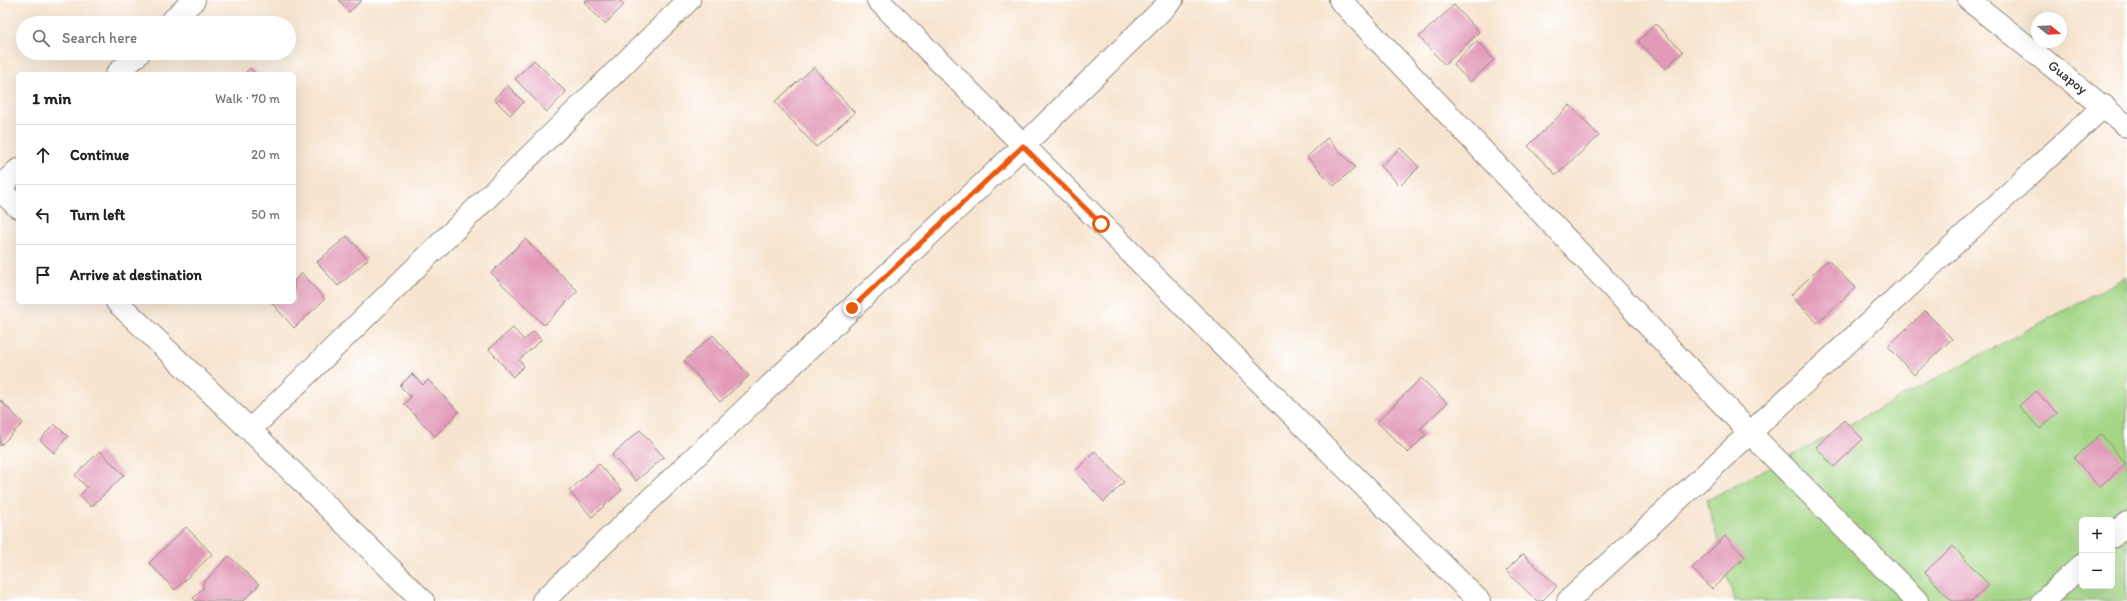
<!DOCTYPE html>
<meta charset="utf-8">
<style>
body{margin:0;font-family:Itim,sans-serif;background:#f2f2f2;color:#222}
.controls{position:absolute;right:12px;bottom:12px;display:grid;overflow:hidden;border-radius:6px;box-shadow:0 4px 16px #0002}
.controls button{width:36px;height:36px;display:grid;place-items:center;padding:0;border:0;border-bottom:1px solid #e0e0e0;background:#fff;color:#222;font:20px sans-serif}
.compass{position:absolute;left:2031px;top:12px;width:36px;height:36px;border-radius:50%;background:#fff;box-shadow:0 4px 16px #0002;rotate:108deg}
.stop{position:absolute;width:12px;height:12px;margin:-9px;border:3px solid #ea580c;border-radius:50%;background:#fff}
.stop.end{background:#ea580c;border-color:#fff;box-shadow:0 1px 4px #0008}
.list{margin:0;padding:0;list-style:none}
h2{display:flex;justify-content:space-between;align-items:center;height:52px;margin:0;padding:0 16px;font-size:17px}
h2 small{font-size:13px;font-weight:400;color:#767676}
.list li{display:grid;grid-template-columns:26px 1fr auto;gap:12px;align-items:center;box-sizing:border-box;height:60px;padding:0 16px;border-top:1px solid #e0e0e0}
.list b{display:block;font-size:15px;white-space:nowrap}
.list em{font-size:13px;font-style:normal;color:#767676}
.icon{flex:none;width:22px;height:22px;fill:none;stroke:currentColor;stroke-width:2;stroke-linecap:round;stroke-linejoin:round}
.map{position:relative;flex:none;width:2127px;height:601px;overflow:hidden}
.search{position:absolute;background:#fff;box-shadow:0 4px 16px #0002;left:16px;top:16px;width:280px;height:44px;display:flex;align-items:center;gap:10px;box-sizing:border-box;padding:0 14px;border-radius:22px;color:#767676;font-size:15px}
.panel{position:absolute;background:#fff;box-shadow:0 4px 16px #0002;left:16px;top:72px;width:280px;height:232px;border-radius:6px}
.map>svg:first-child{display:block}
</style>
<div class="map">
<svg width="2127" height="601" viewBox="0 0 2127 601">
<rect width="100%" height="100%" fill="#fff"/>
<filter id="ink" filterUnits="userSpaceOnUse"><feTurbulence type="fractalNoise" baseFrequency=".025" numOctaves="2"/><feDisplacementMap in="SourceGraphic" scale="8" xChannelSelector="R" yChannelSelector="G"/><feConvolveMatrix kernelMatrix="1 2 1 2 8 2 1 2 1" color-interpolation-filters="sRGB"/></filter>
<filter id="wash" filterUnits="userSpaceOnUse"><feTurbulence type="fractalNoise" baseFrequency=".012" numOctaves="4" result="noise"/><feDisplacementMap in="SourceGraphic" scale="16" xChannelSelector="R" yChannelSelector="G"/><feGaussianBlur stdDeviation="0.9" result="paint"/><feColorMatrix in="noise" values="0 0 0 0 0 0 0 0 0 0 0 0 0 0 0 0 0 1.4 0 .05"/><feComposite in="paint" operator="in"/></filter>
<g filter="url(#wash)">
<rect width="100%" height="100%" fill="#f7e4cf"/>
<path fill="#a4d686" stroke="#688058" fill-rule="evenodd" d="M2127 277V601H1734L1707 500ZM2082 520H2112V586H2082Z"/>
<g id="blocks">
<path fill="#e29ab8" d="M339 0H362L349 12Z
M586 0H619L624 5 605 24 584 2Z
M1454 5 1479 32 1445 65 1419 37Z
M1656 24 1683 52 1665 69 1638 41Z
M1477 41 1494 60 1470 82 1453 64Z
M534 60 566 92 547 112 515 79Z
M814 67 855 113 816 147 775 102Z
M250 68 256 74H244Z
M507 85 524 102 510 115 494 99Z
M1570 105 1599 136 1556 175 1528 146Z
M1327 138 1355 167 1334 186 1307 157Z
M1400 148 1419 167 1400 186 1381 166Z
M347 236 368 259 338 286 317 262Z
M525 239 578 291 544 325 491 273Z
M1828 260 1855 288 1817 323 1791 295Z
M302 273 325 299 294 328 271 302H294V281Z
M1925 311 1952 339 1914 375 1888 346Z
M513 328 524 340 534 331 541 340 519 360 524 366 513 377 489 349Z
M713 335 749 376 720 402 684 361Z
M412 374 423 385 428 380 459 412 435 436 404 404 411 397 400 386Z
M1421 378 1447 403 1420 429 1426 435 1408 453 1377 422Z
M2036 391 2057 413 2040 429 2019 406Z
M0 400 23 423 0 446Z
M1844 420 1863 439 1834 467 1816 447Z
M54 424 68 436 54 453 40 440Z
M640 430 664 457 636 481 612 455Z
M2101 434 2126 464 2099 487 2074 458Z
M100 451 124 475 91 507 80 495 87 488 75 475Z
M1095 451 1124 482 1104 502 1075 471Z
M599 464 622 490 592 517 569 491Z
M186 527 212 554 175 590 149 563Z
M1725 536 1745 557 1712 589 1692 568Z
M1953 546 1989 585 1972 601H1952L1925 572Z
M1523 554 1557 586 1542 601H1537L1506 571Z
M229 556 259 585 243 601H196L193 598 204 587 202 584Z"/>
</g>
</g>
<g filter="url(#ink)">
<use href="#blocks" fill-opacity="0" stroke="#91887d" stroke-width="1"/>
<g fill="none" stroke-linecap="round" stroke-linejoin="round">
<g stroke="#91887d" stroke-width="24">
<path id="street" d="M878 0 1479 601
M1340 0 1750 433 1917 601
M170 23 194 0
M117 74 139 53
M0 187 18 170
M0 190 18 207
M117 302 250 430 423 601
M250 430 689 0
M2112 537 2127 523
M543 601 1023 146 1172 0
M1568 601 2104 106
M2043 601 2082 565"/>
</g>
<g stroke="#91887d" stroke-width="24">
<path id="primary" d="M1969 0 2127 126"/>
</g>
<use href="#street" stroke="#fff" stroke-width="22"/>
<use href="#primary" stroke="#fff" stroke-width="22"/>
</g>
</g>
<g fill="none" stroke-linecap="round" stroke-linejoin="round" filter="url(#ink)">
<path stroke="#ea580c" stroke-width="5" d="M852 308 1023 146 1101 224"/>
</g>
<g text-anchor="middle" stroke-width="3" stroke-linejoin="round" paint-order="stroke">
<g font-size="14" fill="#2b2b2b" stroke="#fff">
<text transform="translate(2068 77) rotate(38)" y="5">Guapoy</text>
</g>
</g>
</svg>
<div class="controls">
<button>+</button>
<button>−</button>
</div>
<svg class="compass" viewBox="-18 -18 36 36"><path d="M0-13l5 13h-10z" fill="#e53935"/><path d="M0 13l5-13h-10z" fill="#767676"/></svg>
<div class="stop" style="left:1101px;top:224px"></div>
<div class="stop end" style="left:852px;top:308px"></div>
<div class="search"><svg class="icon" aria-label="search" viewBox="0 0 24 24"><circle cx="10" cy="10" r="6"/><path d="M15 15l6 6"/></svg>Search here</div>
<section class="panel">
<h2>1 min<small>Walk · 70 m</small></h2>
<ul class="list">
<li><svg class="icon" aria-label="ahead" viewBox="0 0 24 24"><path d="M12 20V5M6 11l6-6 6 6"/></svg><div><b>Continue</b></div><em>20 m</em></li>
<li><svg class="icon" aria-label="left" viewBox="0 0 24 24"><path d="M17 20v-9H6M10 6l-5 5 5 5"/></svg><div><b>Turn left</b></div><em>50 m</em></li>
<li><svg class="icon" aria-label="arrive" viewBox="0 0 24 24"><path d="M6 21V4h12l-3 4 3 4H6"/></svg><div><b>Arrive at destination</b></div></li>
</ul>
</section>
</div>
